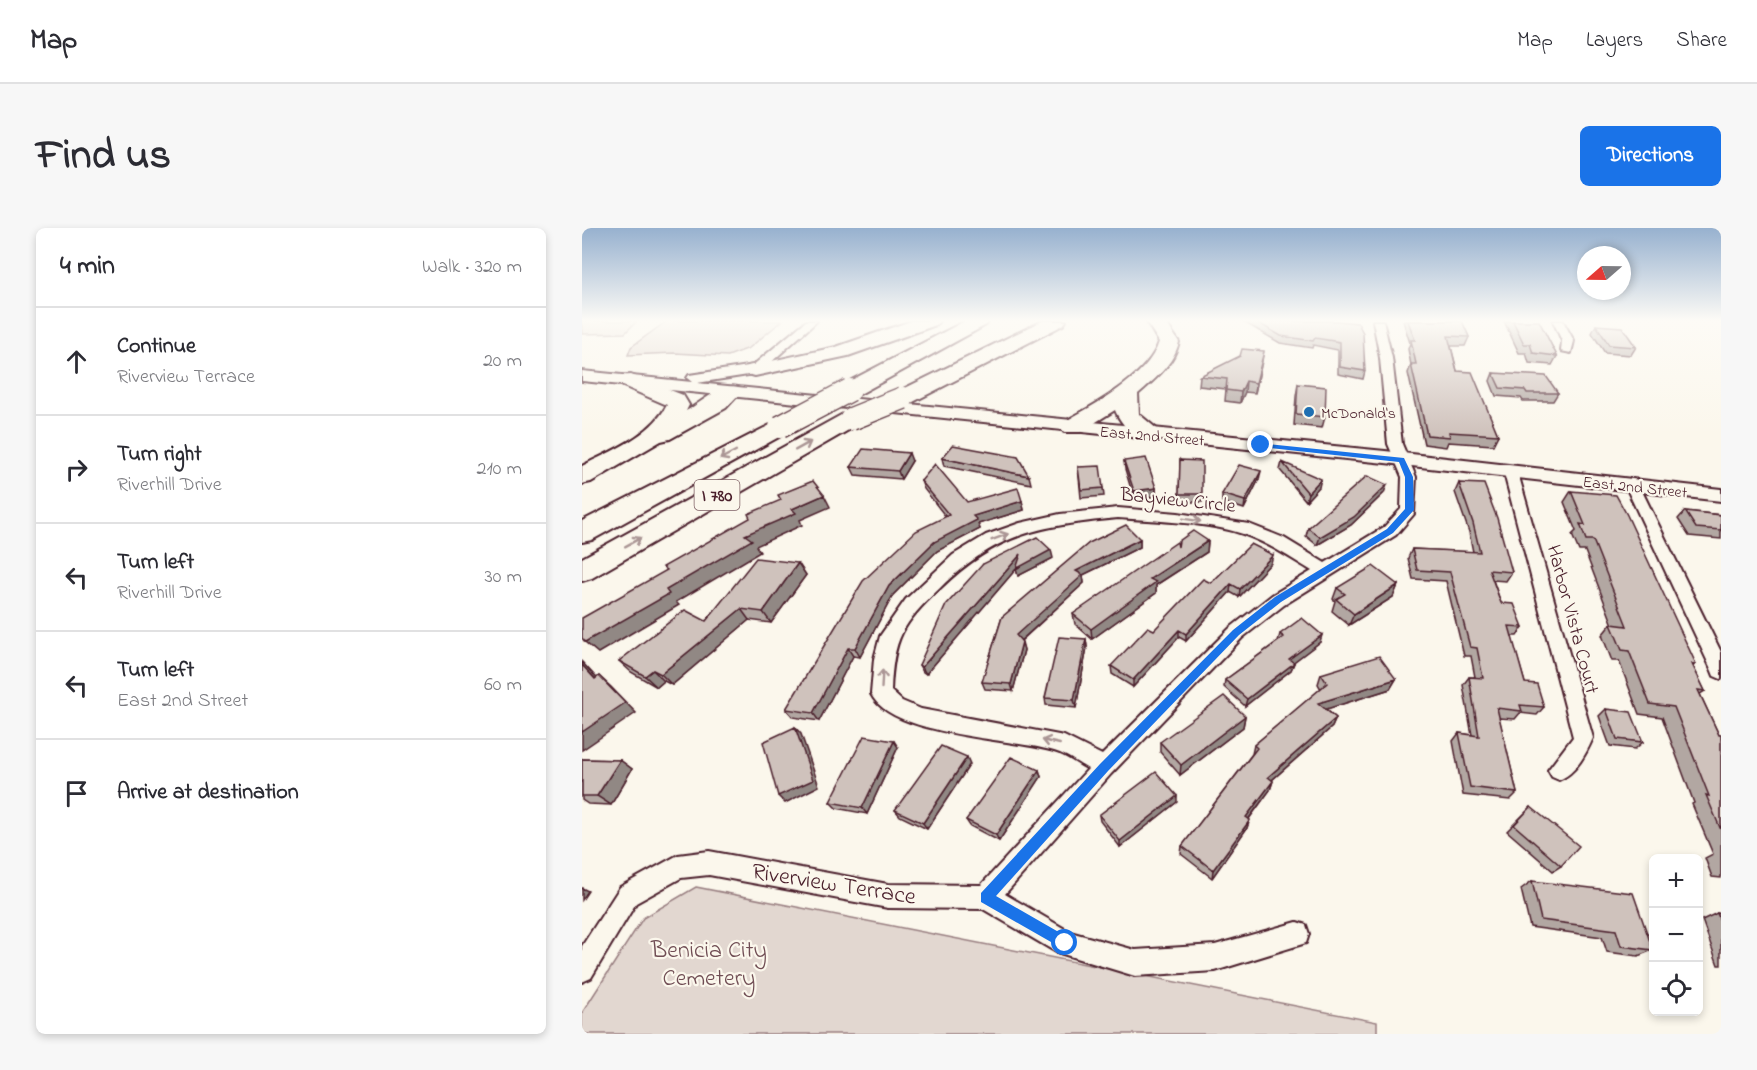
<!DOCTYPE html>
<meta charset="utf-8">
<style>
body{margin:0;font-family:"Indie Flower",sans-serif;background:#f7f7f7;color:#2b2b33}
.controls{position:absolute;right:18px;bottom:18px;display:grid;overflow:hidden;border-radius:9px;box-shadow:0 3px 9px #0003}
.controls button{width:54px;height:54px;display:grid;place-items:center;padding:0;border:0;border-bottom:2px solid #e1e1e2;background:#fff;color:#2b2b33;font:30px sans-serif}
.compass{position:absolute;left:995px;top:18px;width:54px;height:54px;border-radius:50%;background:#fff;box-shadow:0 3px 9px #0003;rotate:250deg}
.stop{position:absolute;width:18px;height:18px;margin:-14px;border:4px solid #1a73e8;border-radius:50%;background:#fff}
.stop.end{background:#1a73e8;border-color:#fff;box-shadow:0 2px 6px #0008}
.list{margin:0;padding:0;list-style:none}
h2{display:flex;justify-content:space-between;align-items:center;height:78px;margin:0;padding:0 24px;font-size:26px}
h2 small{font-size:20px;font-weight:400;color:#7c7c81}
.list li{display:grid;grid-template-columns:39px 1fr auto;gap:18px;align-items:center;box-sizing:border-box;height:108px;padding:0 24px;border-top:2px solid #e1e1e2}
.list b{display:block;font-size:22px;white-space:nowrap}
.list p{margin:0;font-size:20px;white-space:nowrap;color:#7c7c81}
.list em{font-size:20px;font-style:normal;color:#7c7c81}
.icon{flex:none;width:33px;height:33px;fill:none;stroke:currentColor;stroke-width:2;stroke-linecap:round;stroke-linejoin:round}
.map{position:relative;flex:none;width:1139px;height:806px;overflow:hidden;border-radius:9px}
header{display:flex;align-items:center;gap:36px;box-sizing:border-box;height:84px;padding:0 30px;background:#fff;border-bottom:2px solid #e1e1e2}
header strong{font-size:28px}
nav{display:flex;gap:33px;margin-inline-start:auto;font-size:21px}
.intro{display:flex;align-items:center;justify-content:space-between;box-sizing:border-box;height:144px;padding:0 36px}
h1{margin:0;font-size:42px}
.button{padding:15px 27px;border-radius:9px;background:#1a73e8;color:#fff;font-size:21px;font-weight:700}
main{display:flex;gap:36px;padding:0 36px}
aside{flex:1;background:#fff;border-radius:9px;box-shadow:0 3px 9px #0003}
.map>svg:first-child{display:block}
</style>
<header>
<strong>Map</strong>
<nav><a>Map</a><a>Layers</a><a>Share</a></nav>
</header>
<div class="intro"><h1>Find us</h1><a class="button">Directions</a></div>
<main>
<aside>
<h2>4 min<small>Walk · 320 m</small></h2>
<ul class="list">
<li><svg class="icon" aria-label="ahead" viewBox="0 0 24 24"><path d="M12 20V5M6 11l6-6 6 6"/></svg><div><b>Continue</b><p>Riverview Terrace</p></div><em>20 m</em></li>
<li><svg class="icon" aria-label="right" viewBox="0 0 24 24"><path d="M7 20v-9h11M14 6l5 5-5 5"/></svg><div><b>Turn right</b><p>Riverhill Drive</p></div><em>210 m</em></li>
<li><svg class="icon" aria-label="left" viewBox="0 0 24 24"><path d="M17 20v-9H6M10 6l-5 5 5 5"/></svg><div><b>Turn left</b><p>Riverhill Drive</p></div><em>30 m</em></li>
<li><svg class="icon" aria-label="left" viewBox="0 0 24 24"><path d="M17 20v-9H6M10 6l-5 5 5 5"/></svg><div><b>Turn left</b><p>East 2nd Street</p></div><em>60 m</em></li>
<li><svg class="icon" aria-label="arrive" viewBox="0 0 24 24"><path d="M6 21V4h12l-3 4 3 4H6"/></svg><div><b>Arrive at destination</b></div></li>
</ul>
</aside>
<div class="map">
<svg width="1139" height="806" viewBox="0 0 1139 806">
<rect width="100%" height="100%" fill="#fbf7ec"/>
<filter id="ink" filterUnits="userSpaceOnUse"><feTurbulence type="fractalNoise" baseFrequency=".0167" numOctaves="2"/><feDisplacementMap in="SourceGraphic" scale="12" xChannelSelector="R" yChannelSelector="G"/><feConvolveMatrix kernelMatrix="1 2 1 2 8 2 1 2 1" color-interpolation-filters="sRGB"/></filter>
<g filter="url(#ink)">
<path fill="#e2d7d0" stroke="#967b7e" stroke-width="1.5" d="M0 93H55L43 105 0 106Z
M85 93H200L167 120 146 128 93 125 46 127 49 119Z
M114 659 795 794V806H0V785L61 690Z"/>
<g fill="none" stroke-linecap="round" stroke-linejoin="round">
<g stroke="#4a1f2b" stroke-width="4">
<path id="street" d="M224 93H235L177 145H169V139Z
M791 93H801L810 130 820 216 834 249 832 286 814 307 702 377 660 410 529 546 423 666 488 704 553 722 633 717 715 694 724 697 727 706 724 715 633 743 553 748 474 724 401 681 306 680 127 647 99 650 54 675 9 750 0 754V718L38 659 96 627 127 623 306 656 399 657 506 541C497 536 488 529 478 525 434 509 311 510 289 466L292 431 298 408 324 371 371 327 404 307 438 295 478 286 536 280 596 285 667 296 702 310 743 335 802 299 819 281 820 249 806 216 798 130ZM536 290C573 293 626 294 661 306 686 315 707 329 730 343L690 367 648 400 520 527 482 508 339 481 320 473 309 463C311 410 320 396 358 360 415 304 459 298 536 290Z
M971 93H981L992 113 989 125 979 123 980 113Z
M929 241 936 245 1011 510C1004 526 994 545 977 552L970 549 966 542 991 509 922 245Z
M1051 254 1058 259 1139 424V451L1132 448 1130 443 1044 259Z"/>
</g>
<g stroke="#4a1f2b" stroke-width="4">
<path id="secondary" d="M173 137 181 142 179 145 115 155 803 223 1139 261V273L803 235 0 153V143L110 154 105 150 107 147Z"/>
</g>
<g stroke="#4a1f2b" stroke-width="4">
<path id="highway" d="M329 93H357L354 97 266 128 173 148 166 146 162 142 166 138 254 119Z
M383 93H407L404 97 276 167H260L257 162 260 157Z
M460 93H484L481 97 329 175H313L310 170 313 165Z
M564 93H583L597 114C591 137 573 151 556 166L557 186 581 206 577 211C559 216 540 200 533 182L498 204H482L478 199 482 194C512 177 566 149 577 114Z
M49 147 101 167 107 177 104 183C119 175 140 155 156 159L159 164 144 180 88 211 79 213 9 254 0 256V238C29 223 69 208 85 177L41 158 38 153 41 148Z
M269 184 277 186 281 191 277 196 10 350 0 353V330L261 186Z
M198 192 206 194 210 199 206 204 10 312 0 314V293Z"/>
</g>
<use href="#street" fill="#fbf7ec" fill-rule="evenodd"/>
<use href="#secondary" fill="#fbf7ec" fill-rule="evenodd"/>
<use href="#highway" fill="#fbf7ec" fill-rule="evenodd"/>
<g stroke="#4a1f2b" stroke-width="25" stroke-linecap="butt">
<path id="highway-bridge" d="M269 191 321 170
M198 199 268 162"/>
</g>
<use href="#highway-bridge" stroke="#fbf7ec" stroke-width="22"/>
</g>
<path fill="#b2a7a2" stroke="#4a1f2b" stroke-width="1.5" d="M660 93H756L783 143 781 151 756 146V122L731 117 730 120 698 115Z
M821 93H880L887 109 883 118H869L875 143 916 207 911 217 866 214 864 219 842 216 826 145 829 137 826 121 828 115Z
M922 93H957L975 128 970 137 947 135 944 125H937Z
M1014 97 1054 119 1049 127 1023 125 1010 105Z
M680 133 673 165 663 164 658 175 643 173 644 161 617 158 618 148Z
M911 145 976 165 971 173H941L939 170 914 168 908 153Z
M716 156 743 189 740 200 712 197 714 168Z
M360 230 447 248 449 256 362 238Z
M598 232 620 266V274H597Z
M330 233 319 251 273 247 269 239Z
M542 233 574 260V268L552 271 543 241Z
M700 234 737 259 724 273 698 242Z
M496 239 521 260 522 268 499 270Z
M677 251 662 281 640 274V266Z
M339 253 385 274 440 273 442 282 396 296 398 301 355 323 311 367 278 429 271 428 237 493 211 489 204 481 364 289 342 261Z
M877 255 930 344 924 353 911 352 919 375 941 399 935 408H929L943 455 962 479 955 487 938 485 933 491 917 490 935 565 928 572 881 567 871 513 877 505 890 507 881 457 887 449H893L889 428H882L864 353 831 351 826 330 830 321 891 324 887 304 873 264Z
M989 263 1114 436 1111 438 1123 463 1118 466 1137 507H1139V650L1130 649 1123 630 1131 626 1110 576 1112 575 1080 489 1057 486 1037 433H1030L1020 407 1029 396 1031 397 1003 323H997L990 307 994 303 982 274Z
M802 265 769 297 735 317 724 308 726 300Z
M1103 283 1139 287V311L1107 308 1096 291Z
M558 311V319L501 347 502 355 439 413 442 422 431 463 403 461 400 454 420 389Z
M626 313 625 324 574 357V365L510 411 493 396 491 386 596 319Z
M471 330 436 348 434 341 344 446 341 444 337 437 401 336Z
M216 335 224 347 189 395 167 392 90 457 82 453 75 459 49 444 37 433 124 393Z
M689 335 657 369 648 364 604 413 597 409 551 459 530 446 529 438 629 355Z
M816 357 811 369 767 397 750 383 753 373 751 371 755 360Z
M698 406 738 414 711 434 712 435 709 442 663 478 642 459 643 452 696 413Z
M504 411 505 419 494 480 464 477 463 470Z
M739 446 814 451 808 461 744 481 754 490 750 499 690 552 691 553 688 562 667 591 665 600 630 650 599 626 600 618 670 526 672 517 739 461 736 456Z
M1024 481 1061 514 1053 521 1028 518 1017 488Z
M663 488 661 499 598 547 578 524V514Z
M316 519 285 586 254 580 248 574Z
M0 531 38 532 50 541 29 577 6 576 0 572Z
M388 536 345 601 318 588 313 582Z
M457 542 459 549 417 613 388 598 384 592Z
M595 574 538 619 518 593 517 587Z
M949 579 979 638 971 643 925 603Z
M950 653 1071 722 1056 728 1025 724 1020 709 948 699 939 661Z
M1135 685 1139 686V737H1136L1120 692Z"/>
<path fill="#918884" stroke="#4a1f2b" stroke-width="1.5" d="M682 123 680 133 673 165 674 155Z
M664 153 663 164 658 175 659 164Z
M327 225 330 233 319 251 316 243Z
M679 243 677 251 662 281 663 273Z
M739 251 737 259 724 273 726 265Z
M805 257 802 265 769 297 735 317 738 309Z
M574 260V268L552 271V263Z
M242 267 248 279 218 292 220 297 174 318 178 324 94 374 97 377 16 425 3 414 84 362 163 307 210 281Z
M440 273 442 282 396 296 398 301 355 323 311 367 278 429 273 420 307 358 352 314 391 288Z
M558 311V319L501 347 502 355 436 415 434 407 494 343Z
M626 313 625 324 574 357V365L510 411 509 401 568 351Z
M469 322 471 330 436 348 434 341 344 446 340 439 439 326Z
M691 327 689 335 657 369 658 361Z
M216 335 224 347 189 395 181 384Z
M649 356 648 364 604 413V406Z
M816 357 811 369 767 397 772 386Z
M159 381 167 392 90 457 79 446Z
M597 402V409L551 459V452Z
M740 407 738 414 705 439 707 431Z
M504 411 505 419 494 480 492 472Z
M440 414 442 422 431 463 429 456Z
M266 420 271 428 237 493 231 485Z
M0 434 25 461 13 451 0 437Z
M712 435 709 442 663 478 665 471Z
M71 442 82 453 75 459 63 448Z
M17 448 29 459 54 485 0 522V504Z
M814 451 808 461 732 485 736 475Z
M663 488 661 499 598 547 599 537Z
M754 490 750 499 683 558 686 549Z
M213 499 219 506 237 558 203 575 196 568Z
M312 513 316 519 285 586 280 580Z
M385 529 388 536 345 601 341 595Z
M38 532 50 541 29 577 15 568Z
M457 542 459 549 417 613 414 607Z
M691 553 688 562 662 597 664 589Z
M595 568V574L538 619V613Z
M668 592 665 600 630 650 631 642Z
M0 660 6 663 0 672Z"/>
<path fill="#cfc2bc" stroke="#4a1f2b" stroke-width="1.5" d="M673 93H756L776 95 781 105 783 143 758 139V114L733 110 731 113 699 108Z
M826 93H880L887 109 866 108 875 143 890 144 916 207 867 204 868 209 845 207 829 136H834L829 112H833Z
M931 93H957L975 128 951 125 948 116H942Z
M1014 97 1040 99 1054 119 1027 117Z
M660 121 682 123 674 155 664 153 659 164 644 162 645 151 618 148 658 128Z
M911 145 964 148 976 165H945L943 162 918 160Z
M716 156 744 159 743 189 714 186Z
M371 217 436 229 447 248 360 230Z
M281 221 327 225 316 243 269 239Z
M564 230 574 260 552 263 542 233Z
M598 232 620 233V266H597Z
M700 234 739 251 726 265Z
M353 236 385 274 436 260 440 273 391 288 395 292 352 314 307 358 273 420H266L231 485 204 481 281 353 334 303 367 287 339 253Z
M657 237 679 243 663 273 640 266Z
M518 238 521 260 499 262 496 239Z
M785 248 805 257 772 289 738 309 726 300Z
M231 253 242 267 210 281 214 285 163 307 170 312 84 362 87 366 3 414 0 410V390L85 342 81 339 168 290 166 286 199 272 196 267Z
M877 255 902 256 915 290 930 344 907 342 919 375 932 376 941 399 927 398 943 455 955 456 962 479 938 477 940 483 915 480 935 565 888 559 877 505 897 508 887 449 901 450 895 420 888 419 868 344 835 342 830 321 898 324 891 295Z
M989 263 1034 267 1045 287 1114 436H1110L1123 463 1116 462 1137 507H1139V602L1124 567 1127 568 1092 479 1068 476 1047 423 1040 422 1029 396 1045 398 1011 312H1004L998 296 1003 297Z
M1103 283 1139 287V302L1114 300Z
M544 297 558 311 494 343 501 347 434 407 440 414 429 456 400 454 420 389 507 315Z
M611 303 626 313 568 351 574 354 509 401 491 386 595 314 596 319 597 313Z
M455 309 469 322 434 341 439 326 340 439 337 437 364 377 401 336Z
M669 316 691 327 658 361 649 356 604 406 597 402 551 452 529 438 566 399 572 402 621 351 629 355Z
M174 330 216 335 181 384 159 381 79 446 71 442 63 448 37 433 103 382 124 393Z
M791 338 816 357 772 386 754 371 763 366 755 360Z
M720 390 740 407 707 431 712 435 665 471 643 452 702 409 698 406Z
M477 409 504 411 492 472 463 470Z
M797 428 814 451 736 475 754 490 686 549 691 553 664 589 668 592 631 642 600 618 675 520 672 517 745 455 739 446Z
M0 437 13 451 17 448 43 475 0 504Z
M642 468 663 488 599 537 578 514Z
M1024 481 1049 484 1061 514 1035 511Z
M213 499 231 552 196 568 181 514Z
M282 508 312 513 280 580 248 574Z
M359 518 385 529 341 595 313 582Z
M429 529 457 542 414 607 384 592Z
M0 531 38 532 15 568H0Z
M574 544 595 568 538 613 517 587Z
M949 579 997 618 979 638 932 597Z
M950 653 1051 665 1071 722 1039 718 1034 702 959 692Z
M1135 685 1139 686V695Z"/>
<defs><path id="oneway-shaft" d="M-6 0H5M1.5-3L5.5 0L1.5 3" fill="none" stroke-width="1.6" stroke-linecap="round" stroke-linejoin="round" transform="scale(1.5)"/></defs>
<g stroke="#ab9695">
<use href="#oneway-shaft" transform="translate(221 218) rotate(-29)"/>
<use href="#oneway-shaft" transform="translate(146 227) rotate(152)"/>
<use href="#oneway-shaft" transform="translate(610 292) rotate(9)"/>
<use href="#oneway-shaft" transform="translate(418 309) rotate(-21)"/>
<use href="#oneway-shaft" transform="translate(51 314) rotate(-29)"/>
<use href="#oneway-shaft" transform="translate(300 451) rotate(-87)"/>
<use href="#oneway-shaft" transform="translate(469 514) rotate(-167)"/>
</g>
</g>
<linearGradient id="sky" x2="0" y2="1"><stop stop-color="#97b1cf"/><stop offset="0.45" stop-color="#fdfbf6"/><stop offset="1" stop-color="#fdfbf6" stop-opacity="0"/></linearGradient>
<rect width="1139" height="206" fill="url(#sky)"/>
<path fill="#1a73e8" d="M676 215 822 230 831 249 832 282 811 305 699 374 657 407 526 543 414 668 487 710V720L483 722 399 674V665L518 536 651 402 693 369 805 301 823 281V249L817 234 679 219Z"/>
<circle fill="#1f6fb2" stroke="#fbf7ec" stroke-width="2" cx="727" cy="184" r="6"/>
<g text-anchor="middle" stroke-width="4.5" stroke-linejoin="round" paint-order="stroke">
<g font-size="16" fill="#4a1f2b" stroke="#fbf7ec" text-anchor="start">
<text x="739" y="190">McDonald's</text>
</g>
<g font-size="16" fill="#4a1f2b" stroke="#fbf7ec">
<text transform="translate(570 207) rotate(5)" y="6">East 2nd Street</text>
<text transform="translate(1053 258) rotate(6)" y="6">East 2nd Street</text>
</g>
<rect fill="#fbf7ec" stroke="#7f6065" stroke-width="1.5" x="112.5" y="252" width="45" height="30" rx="4.5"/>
<g font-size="18" font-weight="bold" fill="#4a1f2b">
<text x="135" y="273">I 780</text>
</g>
<g font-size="20" fill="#4a1f2b" stroke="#fbf7ec">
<text transform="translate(596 271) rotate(6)" y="7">Bayview Circle</text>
<text transform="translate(992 391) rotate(75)" y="7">Harbor Vista Court</text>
</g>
<g font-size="24" fill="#4a1f2b" stroke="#fbf7ec">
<text transform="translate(252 655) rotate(9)" y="8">Riverview Terrace</text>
</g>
<g font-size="24" fill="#704d54" stroke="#fbf7ec">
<text x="127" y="729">Benicia City<tspan x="127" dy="28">Cemetery</tspan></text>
</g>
</g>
</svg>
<div class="controls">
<button>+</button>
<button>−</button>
<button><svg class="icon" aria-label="locate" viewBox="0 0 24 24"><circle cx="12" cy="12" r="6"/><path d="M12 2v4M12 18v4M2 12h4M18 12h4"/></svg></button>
</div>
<svg class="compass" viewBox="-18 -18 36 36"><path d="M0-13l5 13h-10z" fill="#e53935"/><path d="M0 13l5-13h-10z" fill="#7c7c81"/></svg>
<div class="stop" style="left:483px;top:715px"></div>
<div class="stop end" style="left:679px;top:217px"></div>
</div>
</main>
